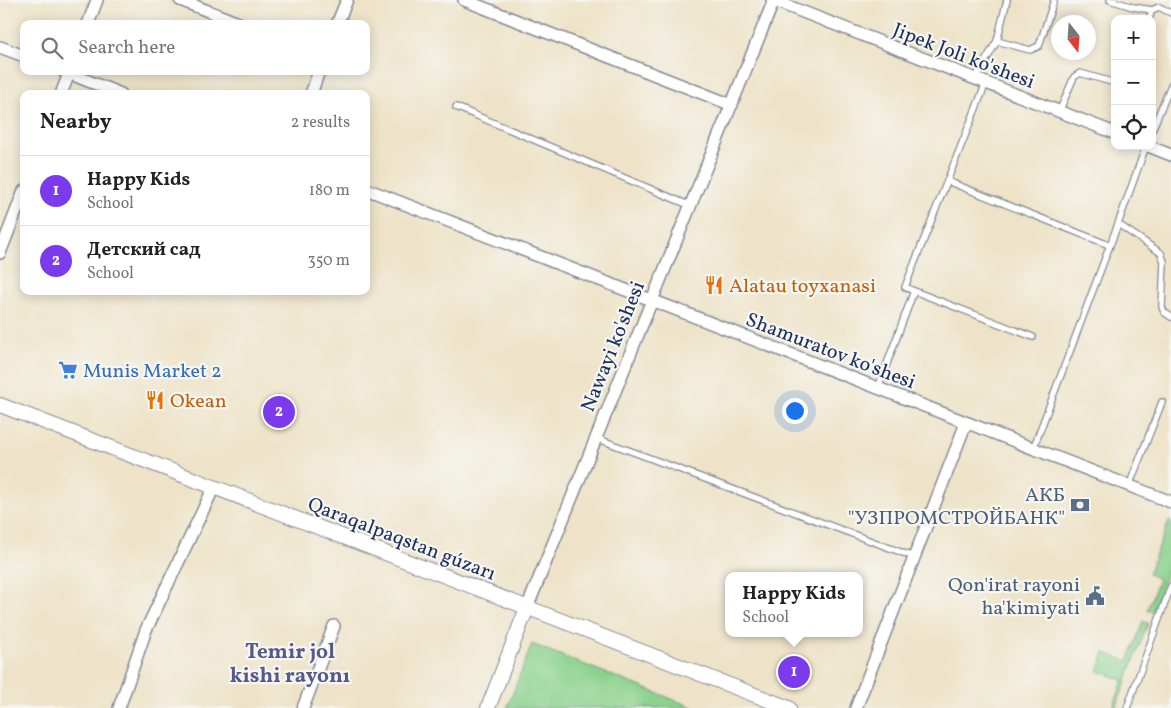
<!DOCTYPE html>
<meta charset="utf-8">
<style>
body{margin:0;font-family:Vollkorn,serif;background:#f6f6f6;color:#222}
.controls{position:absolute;right:15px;top:15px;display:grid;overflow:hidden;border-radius:10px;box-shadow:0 2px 12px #0003}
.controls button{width:45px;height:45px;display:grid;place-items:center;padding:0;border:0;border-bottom:1px solid #e0e0e0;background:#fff;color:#222;font:25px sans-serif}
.compass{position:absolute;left:1051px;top:15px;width:45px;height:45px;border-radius:50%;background:#fff;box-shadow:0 2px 12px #0003;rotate:163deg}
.you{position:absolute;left:794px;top:410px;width:18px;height:18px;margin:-12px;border:4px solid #fff;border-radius:50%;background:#1a73e8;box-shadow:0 0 0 8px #1a73e833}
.badge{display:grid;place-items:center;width:32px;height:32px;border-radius:50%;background:#7c3aed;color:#fff;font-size:16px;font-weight:700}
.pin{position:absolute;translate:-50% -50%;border:2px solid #fff;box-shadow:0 1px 5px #0006}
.popup{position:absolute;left:725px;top:572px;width:138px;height:65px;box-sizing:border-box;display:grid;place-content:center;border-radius:10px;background:#fff;filter:drop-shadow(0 1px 4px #0005);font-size:16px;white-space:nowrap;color:#767676}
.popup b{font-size:19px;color:#222}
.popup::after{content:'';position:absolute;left:50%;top:100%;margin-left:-10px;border:10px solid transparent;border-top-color:#fff}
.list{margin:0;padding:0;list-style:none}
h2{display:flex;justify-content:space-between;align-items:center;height:65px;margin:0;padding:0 20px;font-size:21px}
h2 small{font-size:16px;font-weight:400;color:#767676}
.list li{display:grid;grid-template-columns:32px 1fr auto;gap:15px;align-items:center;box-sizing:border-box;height:70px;padding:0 20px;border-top:1px solid #e0e0e0}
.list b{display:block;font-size:19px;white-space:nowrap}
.list p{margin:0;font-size:16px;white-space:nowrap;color:#767676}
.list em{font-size:16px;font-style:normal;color:#767676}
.icon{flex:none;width:28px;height:28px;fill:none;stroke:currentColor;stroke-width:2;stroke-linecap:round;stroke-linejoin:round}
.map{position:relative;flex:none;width:1171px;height:708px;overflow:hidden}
.search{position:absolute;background:#fff;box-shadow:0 2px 12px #0003;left:20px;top:20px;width:350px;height:55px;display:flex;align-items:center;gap:12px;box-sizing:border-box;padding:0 18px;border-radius:10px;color:#767676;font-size:19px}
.panel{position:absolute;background:#fff;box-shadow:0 2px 12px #0003;left:20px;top:90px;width:350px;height:205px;border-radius:10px}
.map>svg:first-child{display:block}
</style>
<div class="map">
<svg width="1171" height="708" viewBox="0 0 1171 708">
<rect width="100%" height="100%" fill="#f6f6f2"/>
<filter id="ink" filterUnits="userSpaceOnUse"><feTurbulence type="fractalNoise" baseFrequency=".02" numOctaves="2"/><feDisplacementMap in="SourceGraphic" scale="10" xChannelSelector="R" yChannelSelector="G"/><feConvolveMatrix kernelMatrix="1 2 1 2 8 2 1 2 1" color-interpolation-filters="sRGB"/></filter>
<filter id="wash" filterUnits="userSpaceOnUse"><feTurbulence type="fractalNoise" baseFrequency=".0096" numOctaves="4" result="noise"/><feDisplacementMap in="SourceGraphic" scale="20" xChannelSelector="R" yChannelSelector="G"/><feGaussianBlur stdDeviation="1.12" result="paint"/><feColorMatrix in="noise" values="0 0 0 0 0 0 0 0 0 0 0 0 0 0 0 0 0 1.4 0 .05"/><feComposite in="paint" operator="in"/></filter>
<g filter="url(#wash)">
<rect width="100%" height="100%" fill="#eee3c8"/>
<path fill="#8bd28d" stroke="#538076" d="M1169 521 1171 522V562L1152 612 1147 610 1159 579 1148 574Z
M1143 621 1148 623 1116 708H1113L1123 680 1098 671 1105 653 1128 661Z
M532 644 695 708H507Z"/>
</g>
<g filter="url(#ink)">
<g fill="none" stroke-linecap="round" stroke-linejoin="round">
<g stroke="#848993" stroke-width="8">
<path id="service" d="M1110 0 1133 7 1152 10
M1149 19 1152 10 1159 7 1171 13
M997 41 1007 0
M975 79 997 41 1030 50 1039 46 1054 0
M456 107 691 206
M1059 112 1074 77 1080 73 1115 83
M1152 130 1171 85
M947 181 1109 245
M1118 224 1161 253 1164 262 1162 307 1164 312 1171 317
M914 291 1033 337
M878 388 914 291 905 287 986 83
M596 438 914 557
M1033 449 1118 224 1146 146
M1129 486 1162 402
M1127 708 1171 586"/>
</g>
<g stroke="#848993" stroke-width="14">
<path id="minor" d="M180 0 241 24
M464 0 732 105
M772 0 1115 133
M88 24 97 0
M337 24 347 0
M0 47 24 56
M63 71 121 94
M61 94 70 71
M311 94 319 71
M1148 146 1171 155
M366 189 1171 502
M0 253 24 191
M527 608 774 0
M119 708 146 630 214 487
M303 708 334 626
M856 708 966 423"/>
</g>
<g stroke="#848993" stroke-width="16">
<path id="tertiary" d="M0 405 789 708
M488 708 527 608"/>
</g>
<use href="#service" stroke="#fff" stroke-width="5.5"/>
<use href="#minor" stroke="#fff" stroke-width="11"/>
<use href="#tertiary" stroke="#fff" stroke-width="14"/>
</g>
</g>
<defs>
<g id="restaurant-bare" transform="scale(1.5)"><path d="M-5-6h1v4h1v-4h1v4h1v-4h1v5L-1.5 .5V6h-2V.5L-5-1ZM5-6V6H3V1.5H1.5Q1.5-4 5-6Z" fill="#e8710a" stroke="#f6f6f2" stroke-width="2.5" paint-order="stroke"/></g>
<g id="supermarket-bare" transform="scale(1.5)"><path d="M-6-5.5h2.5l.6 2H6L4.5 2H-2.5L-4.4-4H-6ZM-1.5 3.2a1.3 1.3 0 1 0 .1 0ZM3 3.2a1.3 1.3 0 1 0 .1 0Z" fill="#3f7fe0" stroke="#f6f6f2" stroke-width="2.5" paint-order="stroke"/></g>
<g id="bank-bare" transform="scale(1.5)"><path d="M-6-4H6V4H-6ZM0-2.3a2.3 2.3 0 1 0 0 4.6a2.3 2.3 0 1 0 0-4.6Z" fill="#5c6f8a" stroke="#f6f6f2" stroke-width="2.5" paint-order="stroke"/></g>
<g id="civic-bare" transform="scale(1.5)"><path d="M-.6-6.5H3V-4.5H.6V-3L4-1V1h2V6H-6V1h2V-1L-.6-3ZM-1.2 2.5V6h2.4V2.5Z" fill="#5c6f8a" stroke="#f6f6f2" stroke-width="2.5" paint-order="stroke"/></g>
</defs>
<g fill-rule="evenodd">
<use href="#restaurant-bare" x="714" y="285"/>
<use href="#supermarket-bare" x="68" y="370"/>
<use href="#restaurant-bare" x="155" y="400"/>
<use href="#bank-bare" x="1080" y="505"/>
<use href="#civic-bare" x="1095" y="596"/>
</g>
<g text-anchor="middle" stroke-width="4.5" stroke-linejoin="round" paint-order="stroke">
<g font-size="20" fill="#1b2f5e" stroke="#f6f6f2">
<text transform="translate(964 55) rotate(21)" y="7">Jipek Joli ko'shesi</text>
<text transform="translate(612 346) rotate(-68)" y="7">Nawayi ko'shesi</text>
<text transform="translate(831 350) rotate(21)" y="7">Shamuratov ko'shesi</text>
<text transform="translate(402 538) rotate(21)" y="7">Qaraqalpaqstan gúzarı</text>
</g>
<g font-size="20" fill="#c56008" stroke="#f6f6f2" text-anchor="start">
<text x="729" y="292">Alatau toyxanasi</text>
<text x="170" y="407">Okean</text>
</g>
<g font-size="20" fill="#366cbe" stroke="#f6f6f2" text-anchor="start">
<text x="83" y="377">Munis Market 2</text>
</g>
<g font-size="20" fill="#4e5e75" stroke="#f6f6f2" text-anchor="end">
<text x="1065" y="501">АКБ<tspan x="1065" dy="23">"УЗПРОМСТРОЙБАНК"</tspan></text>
<text x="1080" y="591">Qon'irat rayoni<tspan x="1080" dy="23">ha'kimiyati</tspan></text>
</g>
<g font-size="21" font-weight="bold" fill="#56598b" stroke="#f6f6f2">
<text x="290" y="658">Temir jol<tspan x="290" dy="24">kishi rayonı</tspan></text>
</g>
</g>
</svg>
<div class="controls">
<button>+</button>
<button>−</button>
<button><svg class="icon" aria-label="locate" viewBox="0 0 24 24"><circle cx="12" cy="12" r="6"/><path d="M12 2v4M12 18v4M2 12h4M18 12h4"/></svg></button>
</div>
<svg class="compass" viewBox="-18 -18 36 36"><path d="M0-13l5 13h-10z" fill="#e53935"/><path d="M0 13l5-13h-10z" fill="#767676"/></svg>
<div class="you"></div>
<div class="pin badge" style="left:794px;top:672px">1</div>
<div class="popup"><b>Happy Kids</b>School</div>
<div class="pin badge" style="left:279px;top:412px">2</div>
<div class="search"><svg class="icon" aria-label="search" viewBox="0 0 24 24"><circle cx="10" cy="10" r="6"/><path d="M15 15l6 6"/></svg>Search here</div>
<section class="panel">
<h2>Nearby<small>2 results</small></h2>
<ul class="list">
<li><span class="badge">1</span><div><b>Happy Kids</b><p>School</p></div><em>180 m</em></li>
<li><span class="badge">2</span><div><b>Детский сад</b><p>School</p></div><em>350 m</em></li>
</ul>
</section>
</div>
